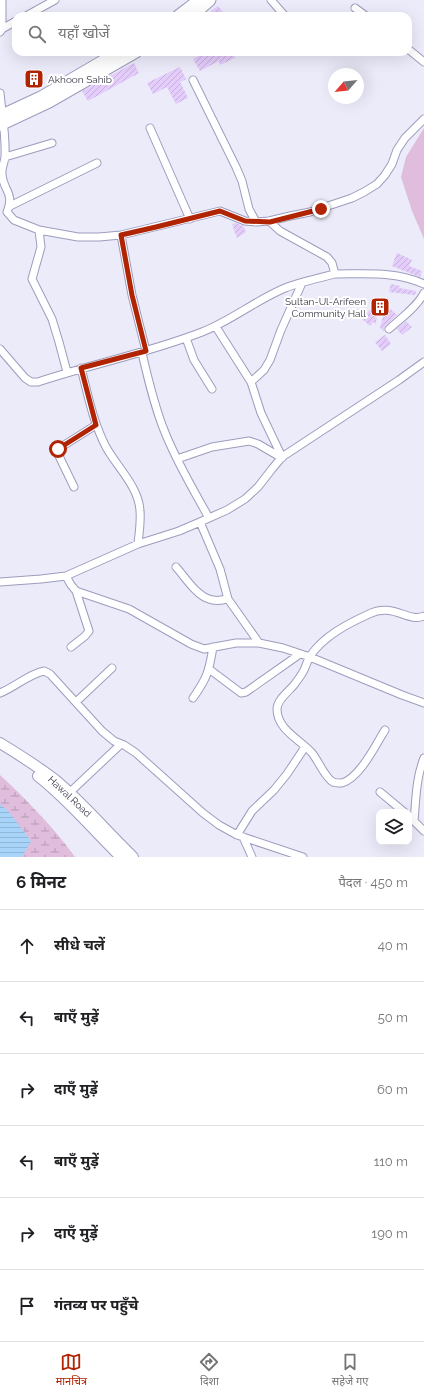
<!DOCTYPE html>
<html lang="hi">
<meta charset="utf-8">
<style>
body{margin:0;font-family:Raleway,"Noto Sans Devanagari",sans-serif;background:#f2f2f2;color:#202124}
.controls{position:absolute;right:12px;bottom:12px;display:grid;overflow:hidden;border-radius:8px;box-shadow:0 4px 16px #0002}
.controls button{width:36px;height:36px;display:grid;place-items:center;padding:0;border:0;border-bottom:1px solid #e0e0e0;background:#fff;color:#202124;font:20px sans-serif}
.compass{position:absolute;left:328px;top:68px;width:36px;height:36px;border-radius:50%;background:#fff;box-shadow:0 4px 16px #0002;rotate:242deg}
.stop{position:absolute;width:12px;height:12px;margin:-9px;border:3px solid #b02303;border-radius:50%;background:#fff}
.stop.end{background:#b02303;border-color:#fff;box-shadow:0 1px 4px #0008}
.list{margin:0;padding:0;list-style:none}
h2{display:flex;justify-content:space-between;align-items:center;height:52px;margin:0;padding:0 16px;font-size:17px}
h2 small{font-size:13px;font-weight:400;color:#757577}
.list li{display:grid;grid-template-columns:26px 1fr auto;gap:12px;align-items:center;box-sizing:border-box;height:72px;padding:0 16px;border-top:1px solid #e0e0e0}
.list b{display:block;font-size:15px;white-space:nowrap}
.list em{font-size:13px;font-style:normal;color:#757577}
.icon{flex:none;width:22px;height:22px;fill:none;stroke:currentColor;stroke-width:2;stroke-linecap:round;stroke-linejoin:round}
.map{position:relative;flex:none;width:424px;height:857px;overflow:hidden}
.search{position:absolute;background:#fff;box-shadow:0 4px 16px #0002;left:12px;right:12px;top:12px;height:44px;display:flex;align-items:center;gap:10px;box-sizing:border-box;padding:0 14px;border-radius:12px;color:#757577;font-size:15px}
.sheet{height:484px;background:#fff}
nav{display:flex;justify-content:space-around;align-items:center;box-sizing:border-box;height:56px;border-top:1px solid #e0e0e0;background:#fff;font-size:11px;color:#757577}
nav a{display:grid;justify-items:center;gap:2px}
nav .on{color:#b02303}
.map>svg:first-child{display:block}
</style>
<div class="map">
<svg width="424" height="857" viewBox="0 0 424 857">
<defs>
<pattern id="wetland-marsh" width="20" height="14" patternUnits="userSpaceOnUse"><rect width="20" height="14" fill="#e0bddc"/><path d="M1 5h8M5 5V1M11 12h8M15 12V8" fill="none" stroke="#b79bb4"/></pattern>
<pattern id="water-rules" width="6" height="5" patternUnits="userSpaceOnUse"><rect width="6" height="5" fill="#a9d4f9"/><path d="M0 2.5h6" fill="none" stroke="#92b7d7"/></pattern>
<pattern id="building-hatch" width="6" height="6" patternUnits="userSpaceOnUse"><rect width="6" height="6" fill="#e4ccfb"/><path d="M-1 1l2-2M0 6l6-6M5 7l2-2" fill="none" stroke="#c4b0d9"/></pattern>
</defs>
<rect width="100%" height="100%" fill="#ebebfa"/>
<path fill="url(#wetland-marsh)" d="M0 775C25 798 55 829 75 857H0Z"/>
<path fill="#e0bddc" d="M424 128V239L412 211 401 177 406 157Z"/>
<path fill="url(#water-rules)" d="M0 804 9 812 31 841 22 857H0Z"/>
<path fill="url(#building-hatch)" d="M218 6 226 16H215L211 11Z
M206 52 207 55 215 52H233L235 58 220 65 219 61 200 71 193 59Z
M134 63 139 73 88 101 82 91Z
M180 67 186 79 180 82 188 98 176 104 167 87 153 94 147 83Z
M40 72 43 83 28 87 24 75Z
M236 223 243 226 246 232 237 238 232 224Z
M397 253 412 260 409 266 422 271 420 277 392 266Z
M391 284 400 286 399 288 416 291 415 295 389 292Z
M378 300 376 324 373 322 370 326 362 319Z
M386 305 397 315 385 326 384 331 380 328Z
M406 321 412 327 402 335 397 329Z
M385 335 391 344 382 351 375 342Z"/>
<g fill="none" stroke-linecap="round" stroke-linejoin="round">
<g stroke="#9d9cbe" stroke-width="9">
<path id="minor" d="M2 0V29
M271 0 285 16
M355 8 366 16
M26 16 55 0
M0 32 2 29 16 21
M408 49 424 62
M193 80 236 167 242 181 249 209 256 222
M0 93C2 114 6 135 5 156 5 162 1 168 2 174 3 191 15 192 7 212L14 220 39 230 78 237H99L121 235 220 211 245 221 256 222 269 221 290 216 310 212 352 198 364 192 377 184 385 175 392 164 397 150 405 138 424 119
M150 128 190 219
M5 157 52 143
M10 206 97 163
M269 221 280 231 327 257 332 263 335 274C366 274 396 271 424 284
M39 230 41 247 32 279 52 319 59 342 67 372
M121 235 132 295 146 351
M216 327 251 382 261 413 282 457
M389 329C400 319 417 307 424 293
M186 338 194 360 212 389
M0 349 25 378 31 382H38C92 364 148 353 202 332 231 321 256 300 285 288 301 282 319 278 335 274
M142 353C148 379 154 405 164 430 176 461 193 489 209 518
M81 368C88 395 93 422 106 447 117 467 139 487 140 511 141 522 139 533 138 544
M251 382 264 370 270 360 281 330 302 283
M177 459 212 447 243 442 249 441 258 444 282 458
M74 487 59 456 58 449 96 425
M200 522 220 569 228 599 259 643
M176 567C185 577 196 595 209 599 216 602 222 600 228 599
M66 576 71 585 76 591 129 609 191 644 204 649 236 643H259L283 648 310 657 402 695 424 703
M0 582 41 579 66 576 138 544 179 531 200 522 227 510 245 499 258 487 272 469 282 457 399 380 424 362
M71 647 85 636 89 631 76 591
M209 669 241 693 246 692 300 654
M0 693C15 687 29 674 44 671L50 674 102 731 114 741 124 745 136 753 203 813 219 825 237 835 303 857
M193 698C207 678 209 672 213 647
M76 702 112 668
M385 730C376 744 360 778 342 783 340 783 335 783 333 782 325 778 318 760 312 753 301 740 277 730 277 709 277 700 288 692 294 685 297 681 300 677 303 672 306 667 307 661 310 656 324 636 347 624 369 614 393 602 408 623 424 616
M380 792 404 812
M67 795 121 744
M409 816 424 831
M414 821C416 799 416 778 424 758
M237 835 252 811 274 790 287 774 305 747
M243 837 252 857"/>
</g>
<g stroke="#9d9cbe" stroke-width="12">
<path id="secondary" d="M0 743C18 754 37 766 54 779 81 801 107 832 133 857
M38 776C69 800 93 830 121 857"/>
</g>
<g stroke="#9d9cbe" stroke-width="13">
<path id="trunk" d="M194 14 210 0
M178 16 199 0
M0 116 41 97 118 52
M0 125 49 102 136 52"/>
</g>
<use href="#minor" stroke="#fff" stroke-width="7"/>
<use href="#secondary" stroke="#fff" stroke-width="10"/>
<use href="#trunk" stroke="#fff" stroke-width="11"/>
</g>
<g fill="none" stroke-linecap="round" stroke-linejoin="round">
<path stroke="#b02303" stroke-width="5" d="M58 449 96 425 81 368 146 351 132 295 121 235 156 227 220 211 245 221 270 222 321 209"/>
</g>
<defs>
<g id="building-square" transform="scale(1)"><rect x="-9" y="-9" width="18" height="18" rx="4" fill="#b02303" stroke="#fff"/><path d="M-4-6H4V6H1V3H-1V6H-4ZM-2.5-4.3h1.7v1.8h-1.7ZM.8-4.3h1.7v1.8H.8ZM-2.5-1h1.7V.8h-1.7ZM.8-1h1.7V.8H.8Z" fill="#fff"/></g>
</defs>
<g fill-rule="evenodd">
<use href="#building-square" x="34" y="79"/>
<use href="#building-square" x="380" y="307"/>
</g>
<g text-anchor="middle" stroke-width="4" stroke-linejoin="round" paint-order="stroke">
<g font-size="10" fill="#3b3b49" stroke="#fff" text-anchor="start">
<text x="48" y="83">Akhoon Sahib</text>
<text x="366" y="305" text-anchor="end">Sultan-Ul-Arifeen<tspan x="366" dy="12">Community Hall</tspan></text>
</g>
<g font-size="10" fill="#3b3b49" stroke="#fff">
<text transform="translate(70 796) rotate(43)" y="4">Hawal Road</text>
</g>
</g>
</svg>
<div class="controls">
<button><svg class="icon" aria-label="layers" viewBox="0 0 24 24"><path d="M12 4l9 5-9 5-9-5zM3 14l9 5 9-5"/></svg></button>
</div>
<svg class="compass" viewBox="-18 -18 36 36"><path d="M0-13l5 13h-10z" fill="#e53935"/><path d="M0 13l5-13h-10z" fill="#757577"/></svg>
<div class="stop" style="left:58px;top:449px"></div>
<div class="stop end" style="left:321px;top:209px"></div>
<div class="search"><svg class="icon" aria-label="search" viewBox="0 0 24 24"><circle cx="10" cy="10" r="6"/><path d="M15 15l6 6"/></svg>यहाँ खोजें</div>
</div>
<section class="sheet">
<h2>6 मिनट<small>पैदल · 450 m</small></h2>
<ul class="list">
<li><svg class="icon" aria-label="ahead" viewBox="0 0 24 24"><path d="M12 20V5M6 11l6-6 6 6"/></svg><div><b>सीधे चलें</b></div><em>40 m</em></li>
<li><svg class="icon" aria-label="left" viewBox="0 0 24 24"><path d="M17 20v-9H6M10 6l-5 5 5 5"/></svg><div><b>बाएँ मुड़ें</b></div><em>50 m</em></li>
<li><svg class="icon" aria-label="right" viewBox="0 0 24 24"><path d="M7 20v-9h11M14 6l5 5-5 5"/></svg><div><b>दाएँ मुड़ें</b></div><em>60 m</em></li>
<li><svg class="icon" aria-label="left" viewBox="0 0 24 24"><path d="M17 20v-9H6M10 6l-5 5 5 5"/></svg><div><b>बाएँ मुड़ें</b></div><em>110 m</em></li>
<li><svg class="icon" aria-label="right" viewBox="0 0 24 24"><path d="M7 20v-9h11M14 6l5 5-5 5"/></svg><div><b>दाएँ मुड़ें</b></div><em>190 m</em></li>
<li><svg class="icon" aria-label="arrive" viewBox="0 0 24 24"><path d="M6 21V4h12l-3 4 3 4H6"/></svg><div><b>गंतव्य पर पहुँचे</b></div></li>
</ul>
</section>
<nav>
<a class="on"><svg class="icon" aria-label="map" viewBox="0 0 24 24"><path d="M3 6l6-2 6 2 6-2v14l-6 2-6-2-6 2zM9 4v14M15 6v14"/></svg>मानचित्र</a>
<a><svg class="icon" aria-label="directions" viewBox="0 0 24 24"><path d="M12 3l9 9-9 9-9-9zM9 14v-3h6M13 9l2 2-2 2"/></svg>दिशा</a>
<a><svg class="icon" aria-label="saved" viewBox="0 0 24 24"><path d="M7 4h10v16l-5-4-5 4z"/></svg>सहेजे गए</a>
</nav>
